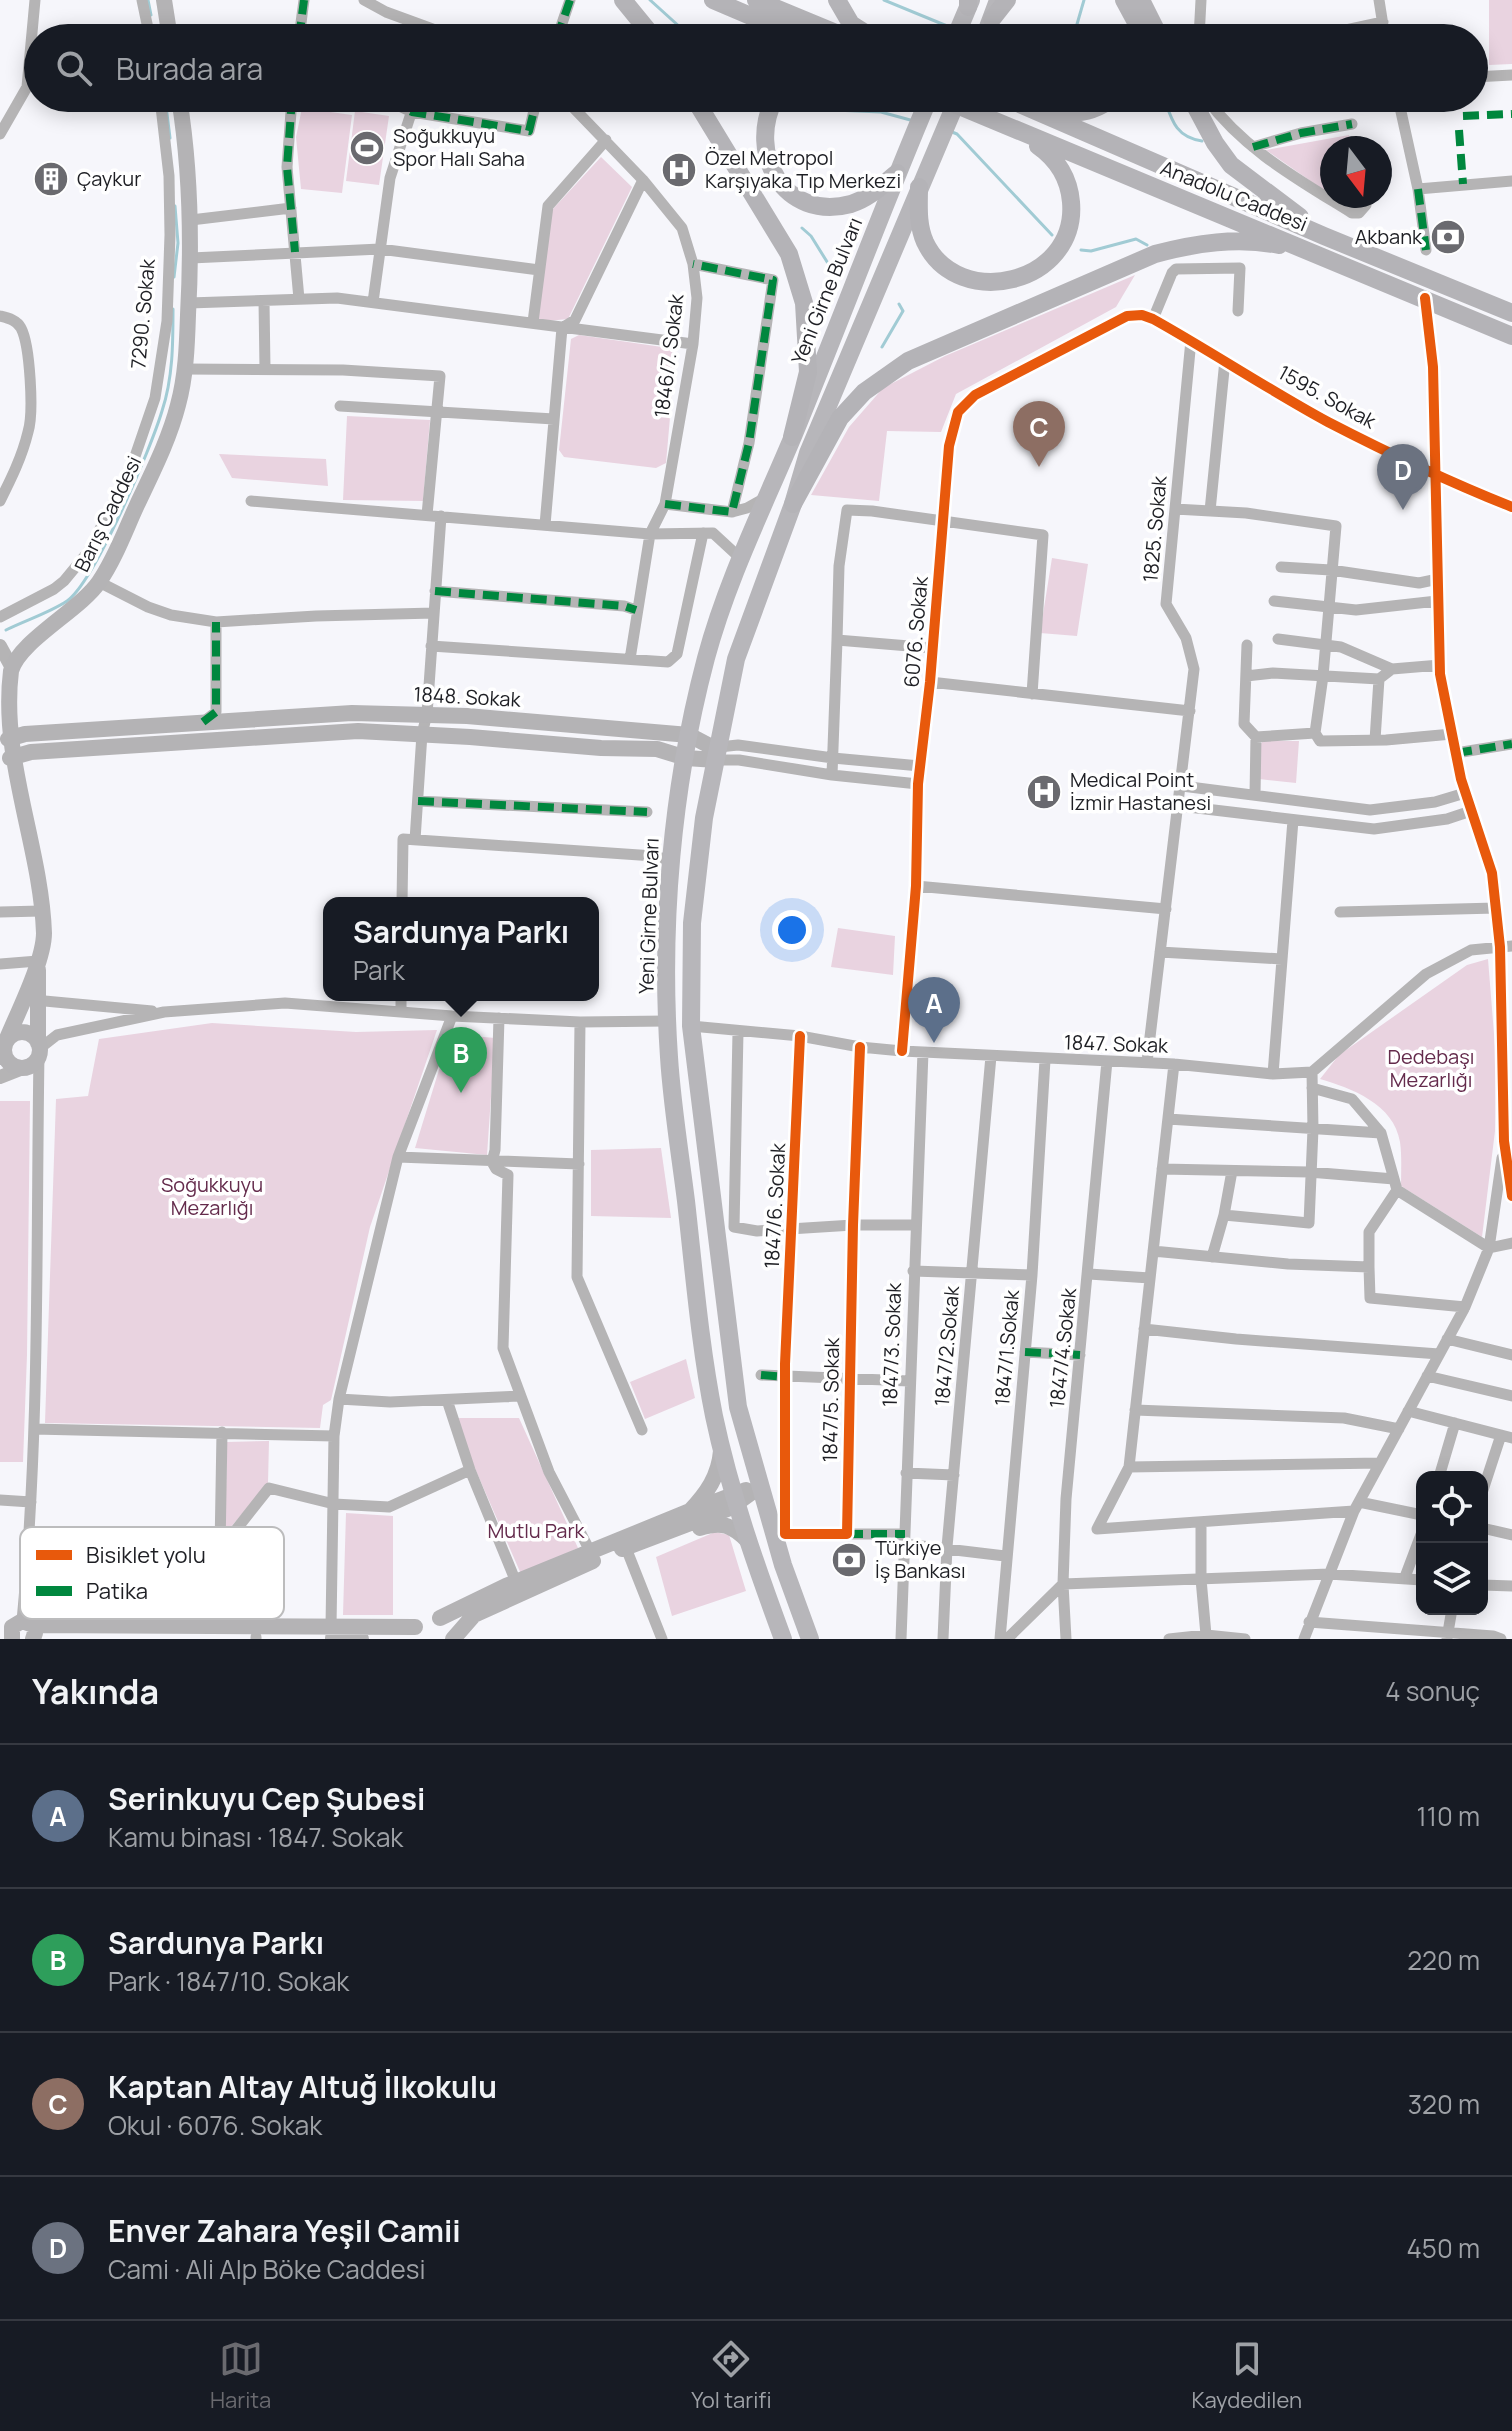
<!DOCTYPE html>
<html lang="tr">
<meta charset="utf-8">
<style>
body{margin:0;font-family:Manrope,sans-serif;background:#242831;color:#f1f3f6}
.controls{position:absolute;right:24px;bottom:24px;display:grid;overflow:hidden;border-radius:16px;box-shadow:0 4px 20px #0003}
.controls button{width:72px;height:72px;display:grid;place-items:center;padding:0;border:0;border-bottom:2px solid #363941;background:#171b24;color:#f1f3f6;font:40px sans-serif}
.compass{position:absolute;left:1320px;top:136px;width:72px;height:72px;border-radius:50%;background:#171b24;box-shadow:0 4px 20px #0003;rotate:164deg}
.you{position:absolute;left:792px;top:930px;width:28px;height:28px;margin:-20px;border:6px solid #fff;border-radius:50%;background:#1a73e8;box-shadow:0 0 0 12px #1a73e833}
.badge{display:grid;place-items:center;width:52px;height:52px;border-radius:50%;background:#6a6a6f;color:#fff;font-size:26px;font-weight:700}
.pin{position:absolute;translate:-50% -66px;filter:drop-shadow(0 2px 4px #0008)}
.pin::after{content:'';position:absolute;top:42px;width:28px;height:24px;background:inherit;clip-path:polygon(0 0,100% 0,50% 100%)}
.popup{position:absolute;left:323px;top:897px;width:276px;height:104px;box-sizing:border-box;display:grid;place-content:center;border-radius:16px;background:#171b24;filter:drop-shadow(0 2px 6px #0005);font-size:26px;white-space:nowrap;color:#9ea1a6}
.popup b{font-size:30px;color:#f1f3f6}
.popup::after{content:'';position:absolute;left:50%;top:100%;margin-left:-16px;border:16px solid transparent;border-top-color:#171b24}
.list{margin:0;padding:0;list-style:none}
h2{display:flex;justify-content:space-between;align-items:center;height:104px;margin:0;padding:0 32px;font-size:34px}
h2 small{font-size:26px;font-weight:400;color:#9ea1a6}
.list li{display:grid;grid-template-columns:52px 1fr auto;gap:24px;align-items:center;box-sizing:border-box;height:144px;padding:0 32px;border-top:2px solid #363941}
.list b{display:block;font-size:30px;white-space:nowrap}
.list p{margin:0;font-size:26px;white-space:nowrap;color:#9ea1a6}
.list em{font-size:26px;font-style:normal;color:#9ea1a6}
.icon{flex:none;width:44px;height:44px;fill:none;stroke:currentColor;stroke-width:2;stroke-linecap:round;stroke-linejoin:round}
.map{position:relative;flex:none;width:1512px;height:1639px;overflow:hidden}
.search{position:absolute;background:#171b24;box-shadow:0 4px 20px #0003;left:24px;right:24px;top:24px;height:88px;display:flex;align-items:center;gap:20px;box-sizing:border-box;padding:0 28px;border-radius:44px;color:#9ea1a6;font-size:30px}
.sheet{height:680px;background:#171b24}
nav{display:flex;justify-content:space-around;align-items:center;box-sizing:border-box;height:112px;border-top:2px solid #363941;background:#171b24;font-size:22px;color:#9ea1a6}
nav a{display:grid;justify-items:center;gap:4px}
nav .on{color:#6a6a6f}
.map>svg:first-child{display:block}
</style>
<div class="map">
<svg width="1512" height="1639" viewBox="0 0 1512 1639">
<rect width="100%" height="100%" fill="#f6f6fb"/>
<path fill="#e9d3e0" d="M1489 0H1512V64L1489 65Z
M302 108 352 115 342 193 301 189 296 137Z
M355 111 389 116 379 185 346 181Z
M1349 135 1352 148H1332V196L1266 150Z
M601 157 632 187 568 319 537 322 552 210Z
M1135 275 1116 307 956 394 941 432 887 431 879 501 811 495 849 427 883 388 945 356Z
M579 335 676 349 666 463 656 468 564 457 559 450 571 339Z
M347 416 430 420 423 501 343 500Z
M219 454 326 459 328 486 232 478Z
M1052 558 1088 564 1077 636 1040 633Z
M1263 741H1299L1296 783 1259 779V746Z
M838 928 895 936 893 975 831 967Z
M1488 959 1496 1059 1495 1131 1482 1237 1401 1186C1401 1172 1402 1156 1400 1142 1394 1104 1351 1088 1320 1079L1339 1055 1467 965Z
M212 1023 356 1032 437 1030 370 1227 331 1400 323 1405 320 1428 45 1423 56 1099 88 1096 99 1039Z
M450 1034 495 1038 487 1155 415 1148Z
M0 1101H30L27 1355 23 1462H0Z
M661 1148 671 1218 591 1216V1150Z
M686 1359 695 1398 645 1419 630 1382Z
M453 1418H519L578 1548 521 1574Z
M269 1441 268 1483 225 1534 227 1442Z
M346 1513 393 1516V1615H343Z
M715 1532 729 1535 746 1591 672 1616 656 1557Z"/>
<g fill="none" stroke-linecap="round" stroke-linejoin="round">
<path stroke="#a1cbd4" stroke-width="3" d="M148 0 151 15
M650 0 692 38
M884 0 952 28
M963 32 978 38
M1073 38 1084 0
M1098 38 1130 30
M758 98 760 100
M1164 98C1172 121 1176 137 1202 141
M166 106 170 138
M786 108 881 112 914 121
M952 132 957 134 1052 235
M802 228 811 236 834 273
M1081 250 1091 251 1136 239 1147 245
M174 277 178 243 175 206
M882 347 903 311 899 304
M6 630C26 620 49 613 67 601 95 581 151 448 162 411 173 378 173 343 173 309"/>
<path stroke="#b5b4b5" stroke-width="11" d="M142 0 150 38
M364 0 386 12 457 38
M1379 0 1385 38
M299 38 304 0
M557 38 570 0
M1199 38 1201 0
M1309 38 1383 22
M1474 77 1512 75
M292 98 287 167 299 299
M365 98 391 102 412 112 529 131 537 98
M564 98 643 180 682 228 693 264 697 298 693 344 665 504 650 534 630 659
M1206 98C1244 150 1299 180 1352 213H1359L1366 205
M1398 98 1418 189 1426 250
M0 134 27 87 35 0
M1253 147 1301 133 1352 124
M1418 189 1512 181
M191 220 291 208
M191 258 380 249 539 270
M1425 298 1433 367 1440 674 1461 779 1492 873 1500 947 1504 1141 1512 1196
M264 301 265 369
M373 302 390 178 416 98
M189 303 337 298 693 344
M0 316C8 318 17 320 21 328 30 345 34 413 28 432 22 457 11 479 0 501
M1153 319 1172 273 1176 269 1240 268 1238 311
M533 322 548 206 606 140
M185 369 343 370 440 376 427 515
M340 406 554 419
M251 501 650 534 713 533 739 557
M665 504 732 512 749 443 773 280 693 264
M1175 509 1246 513 1336 526 1323 676 1315 733
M1210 511 1225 360
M732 512 747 508 765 498
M545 525 562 328 575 320 643 180
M1281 567 1331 570 1419 583 1438 579
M99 582 148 607 171 615 216 622 316 616 434 613
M435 591 624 606 636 610
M1274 601 1356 610 1437 601
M0 617 54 589 64 581 88 552 130 471 155 398 167 321 170 235 169 176 160 98
M1278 639 1341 647 1392 669 1440 665
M837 640 839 566 847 510 872 511 1043 535 1032 694
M1247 645 1244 724 1256 737 1315 733 1320 741 1386 740 1452 734
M431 646 668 662 677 654 703 533
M1246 676 1273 673 1379 679 1392 669
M930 682 1190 711
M203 722 216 712V622
M1375 740 1379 679
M719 747 738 745 833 758 920 766
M1456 753 1512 744
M716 760H739L832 775 918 784
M832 775 837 640 933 648
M1182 786 1370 810 1435 802 1465 793
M1255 795 1256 737
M418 801 647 812
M1180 806 1374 829 1447 819 1471 811
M415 840 422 734 427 714 441 516
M916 886 1166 909
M402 903 403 839 654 856 670 860
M0 912 41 911
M1340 912 1496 908
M1160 952 1282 959
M0 964 38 961
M34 1000 152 1011
M401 1012V995
M499 1018 495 1150 492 1162 496 1169 508 1175 503 1348 549 1472 590 1551
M580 1022 577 1277 642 1430
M691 1026 800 1036 860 1047 902 1051 1174 1064 1273 1074 1312 1072 1426 974 1471 950 1512 946
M738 1032 734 1227 757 1231 853 1225H915
M800 1036 785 1364V1534H847L853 1225 860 1047
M39 1049 57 1035 164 1012 285 1003 452 1016 580 1022 667 1021
M902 1051 916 886 918 784 930 682 949 446 958 412 975 395 1127 316 1142 315 1153 319C1212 352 1269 390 1328 422 1388 453 1449 482 1512 507
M1147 1062 1194 669 1186 638 1166 604 1191 340
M1273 1074 1293 820
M1312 1088 1352 1099 1381 1133
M1168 1119 1381 1133 1394 1179
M398 1157 579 1164
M1162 1169 1309 1172 1394 1179 1397 1190 1489 1248 1512 1243
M1224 1215 1309 1223 1313 1129 1312 1072
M1153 1251 1288 1264 1369 1267 1370 1298 1465 1307
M1212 1257 1224 1215 1232 1171
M1369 1267V1232L1397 1190
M913 1271 1032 1275
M1089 1274 1150 1278
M1144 1329 1236 1339 1439 1354
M1447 1339 1512 1355
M1025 1352 1080 1355
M761 1375 909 1381
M1427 1376 1512 1396
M339 1399 390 1402 519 1396
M447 1400 470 1470 516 1582
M1135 1410 1344 1418 1399 1429
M1408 1411 1512 1438
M34 1429 334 1436
M222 1432 220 1550 269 1488 334 1504 389 1507 470 1470
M1129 1467 1380 1463
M906 1473 954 1475
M1439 1477 1455 1423
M1482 1493 1501 1435
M0 1500 31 1502
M1359 1502 1422 1515
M1201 1522V1579L1206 1635
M1482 1528 1512 1535
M1097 1529 1129 1467 1174 1064
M1097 1529 1354 1511
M847 1534H905
M905 1544 1005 1556
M29 1545 220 1550
M626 1548 662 1639
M1405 1577 1422 1532
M1482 1585 1512 1586
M22 1621C40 1433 36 1243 39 1054
M1309 1622 1493 1636 1501 1639
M331 1627 334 1436 339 1399 398 1157 452 1016
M1447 1638 1452 1609
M256 1639V1637
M901 1639 923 1052
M943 1639 947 1547 991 1056
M1000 1639 1032 1275 1045 1060
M1007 1639 1063 1584 1329 1574 1422 1580
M1066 1639 1063 1584 1066 1499 1107 1061
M1169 1639 1206 1635 1245 1639
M1304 1639 1354 1511 1465 1307 1489 1248 1502 1158"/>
<path stroke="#b5b4b5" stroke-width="14" d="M0 646 12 668
M0 1058 4 1053
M0 1077 28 1066"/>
<path stroke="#b4b3b5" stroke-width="16" d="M164 0 170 38
M8 739 25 734 352 713 467 716 689 735 708 745 719 747
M10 758 31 752 358 731 470 737 601 748 657 749 686 758 716 760
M4 1050a18 18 0 1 1 36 0a18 18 0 1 1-36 0Z
M6 1041C17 1014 44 961 44 933 41 846 0 759 11 671 19 641 80 610 99 582 115 559 125 531 137 505 152 473 169 440 178 405 186 376 187 345 188 315 192 241 191 172 179 98
M38 1043V970
M696 1509 746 1490
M700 1528C722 1521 732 1525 748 1541
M622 1549 730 1508 759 1487
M440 1618 506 1586 690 1511C707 1493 719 1476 721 1451
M33 1625 415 1627
M333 1638 361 1639
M12 1639V1627L22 1621 33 1625 35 1633 33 1639
M453 1639 474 1615 593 1561"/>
<path stroke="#b7b6ba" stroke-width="18" d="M955 38 971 0
M984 38 997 3
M783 1639C756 1566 730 1492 714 1416 700 1346 694 1272 686 1201 680 1153 672 1105 669 1057 660 925 672 786 706 658 727 580 763 508 794 434 840 322 882 209 929 98
M810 1639 783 1565 738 1407 691 1026 692 923 704 818 736 659 793 504 808 453 958 98"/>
<path stroke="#b4b3b7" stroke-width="18" d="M623 0 654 38
M713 0 802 38
M756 0 848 38
M837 0 851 24 873 38
M1124 0 1137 24 1138 38
M1141 0 1160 38
M968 7V0
M992 19 1007 0
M694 98 789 254 804 303 808 372 792 437
M775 98C746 153 784 222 851 204 870 198 882 185 897 173
M940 98 1512 336
M1006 98 1324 236 1512 313
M1191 98 1215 143 1231 165 1300 217
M1051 111C1073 115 1094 113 1112 98
M919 187C919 205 917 224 925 242 958 312 1078 284 1071 202 1069 178 1058 160 1038 146
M793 504 840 418 864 392 908 361 1155 254C1196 243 1237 237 1279 245"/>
<path stroke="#00873e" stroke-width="8" stroke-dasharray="16 8" stroke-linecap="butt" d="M299 38 304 0
M557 38 570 0
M292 98 287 167 295 252
M365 98 391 102 412 112 529 131 537 98
M1463 116 1512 114
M1459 130 1463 184
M1253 147 1301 133 1352 124
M1418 189 1426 250
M665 504 732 512 749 443 773 280 693 264
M435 591 624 606 636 610
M203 722 216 712V622
M1456 753 1512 744
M418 801 647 812
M1025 1352 1080 1355
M761 1375 785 1377
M847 1534H905"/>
<g stroke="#fff" stroke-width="15">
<path id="cycleway" d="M1425 298 1433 367 1440 674 1461 779 1492 873 1500 947 1504 1141 1512 1196
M800 1036 785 1364V1534H847L853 1225 860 1047
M902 1051 916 886 918 784 930 682 949 446 958 412 975 395 1127 316 1142 315 1153 319C1212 352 1269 390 1328 422 1388 453 1449 482 1512 507"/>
</g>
<use href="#cycleway" stroke="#e8590c" stroke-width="10"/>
</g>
<defs>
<g id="stadium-disc" transform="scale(1.8)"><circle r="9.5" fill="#6a6a6f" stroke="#fff"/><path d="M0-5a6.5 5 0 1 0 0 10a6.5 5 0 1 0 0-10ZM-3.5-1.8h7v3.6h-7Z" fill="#fff"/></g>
<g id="hospital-disc" transform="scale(1.8)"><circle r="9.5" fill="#6a6a6f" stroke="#fff"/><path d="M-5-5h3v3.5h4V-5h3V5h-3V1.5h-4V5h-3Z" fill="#fff"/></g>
<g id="building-disc" transform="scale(1.8)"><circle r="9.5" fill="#6a6a6f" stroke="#fff"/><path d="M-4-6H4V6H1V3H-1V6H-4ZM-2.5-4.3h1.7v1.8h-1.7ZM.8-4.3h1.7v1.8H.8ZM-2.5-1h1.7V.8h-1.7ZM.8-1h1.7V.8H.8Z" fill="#fff"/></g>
<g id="bank-disc" transform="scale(1.8)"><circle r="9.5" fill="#6a6a6f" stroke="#fff"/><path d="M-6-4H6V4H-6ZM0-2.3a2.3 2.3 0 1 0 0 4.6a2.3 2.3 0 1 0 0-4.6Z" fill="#fff"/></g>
</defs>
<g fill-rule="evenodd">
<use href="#stadium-disc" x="367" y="148"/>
<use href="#hospital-disc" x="679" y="170"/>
<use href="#building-disc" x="51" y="179"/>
<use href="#bank-disc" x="1448" y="237"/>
<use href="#hospital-disc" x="1044" y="792"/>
<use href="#bank-disc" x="849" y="1560"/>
</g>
<g text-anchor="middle" stroke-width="7" stroke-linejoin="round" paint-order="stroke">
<g font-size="20" fill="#1e1f24" stroke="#fff" text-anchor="start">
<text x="393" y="143">Soğukkuyu<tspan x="393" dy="23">Spor Halı Saha</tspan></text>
<text x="705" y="165">Özel Metropol<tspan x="705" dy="23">Karşıyaka Tıp Merkezi</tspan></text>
<text x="77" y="186">Çaykur</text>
<text x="1422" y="244" text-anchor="end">Akbank</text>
<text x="1070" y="787">Medical Point<tspan x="1070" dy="23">İzmir Hastanesi</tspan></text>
<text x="875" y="1555">Türkiye<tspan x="875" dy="23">İş Bankası</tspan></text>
</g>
<g font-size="20" fill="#1e1f24" stroke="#fff">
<text transform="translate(1234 196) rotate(22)" y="7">Anadolu Caddesi</text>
<text transform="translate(827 291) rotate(-68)" y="7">Yeni Girne Bulvarı</text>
<text transform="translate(143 314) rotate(-85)" y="7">7290. Sokak</text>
<text transform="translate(669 356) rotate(-83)" y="7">1846/7. Sokak</text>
<text transform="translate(1327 397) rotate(29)" y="7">1595. Sokak</text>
<text transform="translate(108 514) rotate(-64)" y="7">Barış Caddesi</text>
<text transform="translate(1155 529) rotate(-85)" y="7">1825. Sokak</text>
<text transform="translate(916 632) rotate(-85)" y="7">6076. Sokak</text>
<text transform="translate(467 697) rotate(3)" y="7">1848. Sokak</text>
<text transform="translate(649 916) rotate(-88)" y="7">Yeni Girne Bulvarı</text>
<text transform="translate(1116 1044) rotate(2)" y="7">1847. Sokak</text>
<text transform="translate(775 1206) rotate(-87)" y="7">1847/6. Sokak</text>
<text transform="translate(892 1345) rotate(-88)" y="7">1847/3. Sokak</text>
<text transform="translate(947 1346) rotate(-85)" y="7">1847/2.Sokak</text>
<text transform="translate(1007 1348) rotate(-85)" y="7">1847/1.Sokak</text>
<text transform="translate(1063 1348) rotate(-84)" y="7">1847/4.Sokak</text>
<text transform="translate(831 1400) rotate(-89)" y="7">1847/5. Sokak</text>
</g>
<g font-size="20" fill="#642b4c" stroke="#fff">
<text x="1431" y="1064">Dedebaşı<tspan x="1431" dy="23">Mezarlığı</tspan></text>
<text x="212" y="1192">Soğukkuyu<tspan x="212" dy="23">Mezarlığı</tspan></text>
<text x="536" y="1538">Mutlu Park</text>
</g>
</g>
<rect x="20" y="1527" width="264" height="92" rx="12" fill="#fff" stroke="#bcbcbd" stroke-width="2"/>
<rect x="36" y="1550" width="36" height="10" fill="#e8590c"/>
<rect x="36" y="1586" width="36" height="10" fill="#00873e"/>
<g font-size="22" fill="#1e1f24">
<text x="86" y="1563">Bisiklet yolu</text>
<text x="86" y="1599">Patika</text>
</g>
</svg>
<div class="controls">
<button><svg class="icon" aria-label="locate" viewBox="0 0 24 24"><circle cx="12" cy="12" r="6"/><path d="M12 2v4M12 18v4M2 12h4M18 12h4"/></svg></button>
<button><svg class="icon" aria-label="layers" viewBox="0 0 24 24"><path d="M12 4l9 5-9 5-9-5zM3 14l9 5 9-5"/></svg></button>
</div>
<svg class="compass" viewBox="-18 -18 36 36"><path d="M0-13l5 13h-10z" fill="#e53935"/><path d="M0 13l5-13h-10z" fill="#9ea1a6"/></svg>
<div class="you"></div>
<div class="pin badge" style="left:934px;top:1043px;background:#5c6f8a">A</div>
<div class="pin badge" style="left:461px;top:1093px;background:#2e9e5b">B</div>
<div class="popup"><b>Sardunya Parkı</b>Park</div>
<div class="pin badge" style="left:1039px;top:467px;background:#8d6e63">C</div>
<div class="pin badge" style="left:1403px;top:510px;background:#6b7280">D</div>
<div class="search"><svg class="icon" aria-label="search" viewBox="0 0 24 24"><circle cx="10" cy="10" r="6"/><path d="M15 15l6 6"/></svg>Burada ara</div>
</div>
<section class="sheet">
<h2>Yakında<small>4 sonuç</small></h2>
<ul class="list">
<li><span class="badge" style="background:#5c6f8a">A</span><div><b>Serinkuyu Cep Şubesi</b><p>Kamu binası · 1847. Sokak</p></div><em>110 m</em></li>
<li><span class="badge" style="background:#2e9e5b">B</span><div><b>Sardunya Parkı</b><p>Park · 1847/10. Sokak</p></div><em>220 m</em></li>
<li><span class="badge" style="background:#8d6e63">C</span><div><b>Kaptan Altay Altuğ İlkokulu</b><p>Okul · 6076. Sokak</p></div><em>320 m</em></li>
<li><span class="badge" style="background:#6b7280">D</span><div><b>Enver Zahara Yeşil Camii</b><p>Cami · Ali Alp Böke Caddesi</p></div><em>450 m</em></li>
</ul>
</section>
<nav>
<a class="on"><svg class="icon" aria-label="map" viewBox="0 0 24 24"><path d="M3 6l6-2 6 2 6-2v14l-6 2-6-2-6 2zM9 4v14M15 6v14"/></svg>Harita</a>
<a><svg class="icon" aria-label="directions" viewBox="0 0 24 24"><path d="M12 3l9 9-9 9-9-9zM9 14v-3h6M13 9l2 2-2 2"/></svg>Yol tarifi</a>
<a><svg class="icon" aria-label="saved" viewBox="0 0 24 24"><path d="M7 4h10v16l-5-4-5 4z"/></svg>Kaydedilen</a>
</nav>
